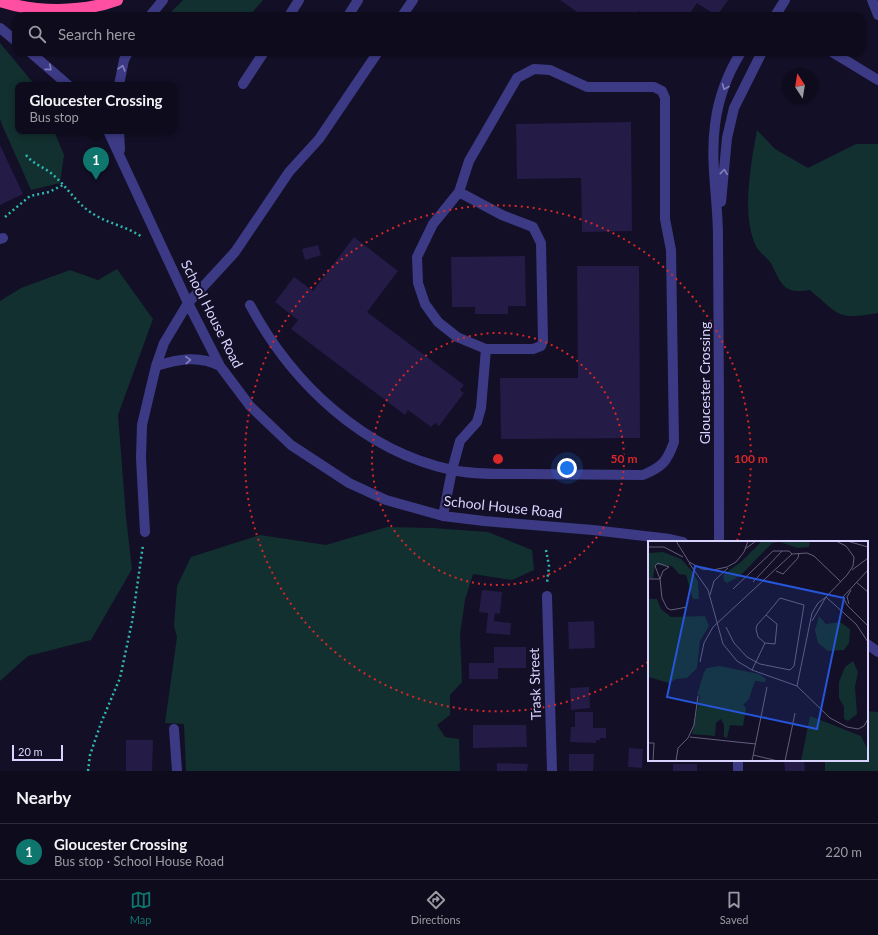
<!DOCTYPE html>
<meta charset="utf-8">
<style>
body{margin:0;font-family:Lato,sans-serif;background:#1c1929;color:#f1f3f6}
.compass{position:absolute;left:782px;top:68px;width:36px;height:36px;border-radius:50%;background:#0e0b1c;box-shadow:0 1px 3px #0004;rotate:348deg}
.scale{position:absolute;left:12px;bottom:10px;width:51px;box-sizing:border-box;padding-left:4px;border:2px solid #d9d4ff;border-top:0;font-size:11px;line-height:14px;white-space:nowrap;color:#d9d4ff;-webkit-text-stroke:3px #130f26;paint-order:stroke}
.you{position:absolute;left:567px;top:468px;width:14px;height:14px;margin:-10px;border:3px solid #fff;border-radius:50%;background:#1a73e8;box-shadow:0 0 0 6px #1a73e833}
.badge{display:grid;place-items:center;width:26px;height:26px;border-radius:50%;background:#0f766e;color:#fff;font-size:13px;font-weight:700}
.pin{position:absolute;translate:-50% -33px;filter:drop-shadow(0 1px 2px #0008)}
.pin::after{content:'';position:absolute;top:21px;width:14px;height:12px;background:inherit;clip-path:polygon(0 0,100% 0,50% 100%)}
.popup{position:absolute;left:15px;top:82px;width:162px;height:52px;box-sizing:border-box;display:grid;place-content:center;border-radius:8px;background:#0e0b1c;filter:drop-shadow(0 1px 3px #0005);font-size:13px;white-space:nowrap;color:#9b9ba3}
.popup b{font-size:15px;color:#f1f3f6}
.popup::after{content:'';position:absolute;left:50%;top:100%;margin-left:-8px;border:8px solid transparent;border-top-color:#0e0b1c}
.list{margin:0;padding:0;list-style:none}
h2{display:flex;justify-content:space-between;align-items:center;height:52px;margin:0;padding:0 16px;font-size:17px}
h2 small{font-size:13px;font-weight:400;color:#9b9ba3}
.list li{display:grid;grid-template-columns:26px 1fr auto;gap:12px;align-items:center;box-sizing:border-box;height:56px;padding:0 16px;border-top:1px solid #2e2b3b}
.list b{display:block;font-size:15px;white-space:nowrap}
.list p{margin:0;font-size:13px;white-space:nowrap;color:#9b9ba3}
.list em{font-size:13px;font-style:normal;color:#9b9ba3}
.icon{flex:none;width:22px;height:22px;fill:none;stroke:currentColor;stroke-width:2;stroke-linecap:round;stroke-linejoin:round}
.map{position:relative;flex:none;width:878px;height:771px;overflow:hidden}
.search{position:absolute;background:#0e0b1c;box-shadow:0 1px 3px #0004;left:12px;right:12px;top:12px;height:44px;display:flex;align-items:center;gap:10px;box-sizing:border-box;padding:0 14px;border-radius:12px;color:#9b9ba3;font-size:15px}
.sheet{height:108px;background:#0e0b1c}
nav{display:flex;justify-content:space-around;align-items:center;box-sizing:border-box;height:56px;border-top:1px solid #2e2b3b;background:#0e0b1c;font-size:11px;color:#9b9ba3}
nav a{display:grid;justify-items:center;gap:2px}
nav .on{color:#0f766e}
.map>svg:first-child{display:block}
</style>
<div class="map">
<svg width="878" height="771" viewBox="0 0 878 771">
<rect width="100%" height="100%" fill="#130f26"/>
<path fill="#12302f" d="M183 0H263L249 16H167Z
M0 43 35 85H18V131H54L64 155 60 183 31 190 3 127 0 119Z
M757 130 775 149 808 168 856 144H878V313C838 320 840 316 810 290 786 294 782 287 773 267 770 259 760 254 756 246 741 215 751 163 757 130Z
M117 269 153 319 118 415 126 517 132 569 91 640 28 656 0 681V301L21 288 70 270 98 280Z
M387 527 433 528 488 532 532 550 534 570 512 580 473 574 465 600 460 634 462 682 450 695V715L437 725 445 737 459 739 460 771H186L184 724 165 723 177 637 174 626 177 586 191 557 260 535 326 545Z
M867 711 878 712V771H825V760H867Z"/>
<path fill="#241b47" d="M560 0H728L717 16 697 3 688 16H647L639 11 636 16H583Z
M631 122 632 231 582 232 581 178 517 179 516 124Z
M0 145 23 194 0 205Z
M354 237 398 271 367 312 464 385 460 390 464 393 439 426 435 423 431 427 408 410 405 415 291 329 298 320 275 302 294 277 313 291Z
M318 245 321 255 305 260 302 249Z
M525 256 526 306H508V314H475V307H452L451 257Z
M577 266H639L640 438 501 439 500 378H578Z
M482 590 502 592 500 614 495 613 494 621 511 623 510 635 486 633 488 613 479 612Z
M594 621 595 648 569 649 568 622Z
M494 647H526V668H498V679H469V663H494Z
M589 687 590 708 571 710 570 688Z
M575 712H593V728H606V738H600V740H596V743L570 742 571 727H575Z
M473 725H526L527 747 473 748Z
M126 740H153L152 771H126Z
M629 748 643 749 642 768 628 767Z
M569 754H594L593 771H569Z
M784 760H804L805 771H785Z
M497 763 528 764 527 771H497Z
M673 764H697V771H673Z"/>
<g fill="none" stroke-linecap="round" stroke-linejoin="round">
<path stroke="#2fb8b0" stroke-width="2.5" stroke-dasharray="2 3" stroke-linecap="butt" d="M26 155C33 164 42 166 51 173 67 186 77 205 95 215 110 224 128 227 142 237
M5 217 30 196 49 192 63 185
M546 550 549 566 547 583
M88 771 90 755 101 723 120 678 132 622 143 545"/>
<path stroke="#3d3a85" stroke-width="10" d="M872 0 878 15
M150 16 163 0
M289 16 299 0
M348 16 358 0
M402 16 413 0
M775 16 785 0
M0 28 16 41
M30 52 68 85
M832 52 878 80
M243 84 264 52
M119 85 124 60 128 52
M108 131 188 303 220 366 250 406 291 445 349 483 386 500 443 516 484 521 593 530 670 539 683 542
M119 131 120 150
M721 202 727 138 734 108 762 52
M0 239 3 238
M250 305C292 383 363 451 452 470 477 475 503 474 527 474 566 474 604 475 643 475 662 467 667 462 674 442L671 250 665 219V98L662 91 654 87H587L550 70 534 69 517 78 469 161 459 192
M156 366C178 359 199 355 220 366
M443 516 452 470 460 441 477 422 481 408 486 349H533L541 346 543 341 541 243 533 227 502 215 459 192 433 224 417 257 418 283 425 304 438 322 457 337 486 349
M145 532 141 458 142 425 156 366 164 343 188 303 235 252 289 172 319 139 378 52
M719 542C719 440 719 339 718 237 718 199 710 163 715 125 718 100 728 73 741 52
M547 596 552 771
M867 644 878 652
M174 729 177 771
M738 760V771"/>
<path stroke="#ff4fa3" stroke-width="12" d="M0 1C35 13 82 13 117 0"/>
</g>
<defs><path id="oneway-chevron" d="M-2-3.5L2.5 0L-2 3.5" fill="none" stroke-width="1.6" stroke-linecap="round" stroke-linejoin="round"/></defs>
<g stroke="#837fbc">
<use href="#oneway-chevron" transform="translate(49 68) rotate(41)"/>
<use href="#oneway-chevron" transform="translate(122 68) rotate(-74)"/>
<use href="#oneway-chevron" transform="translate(725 87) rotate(112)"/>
<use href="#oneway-chevron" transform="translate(724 172) rotate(-84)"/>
<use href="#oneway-chevron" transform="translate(188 360) rotate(-3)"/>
</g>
<g fill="none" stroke="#d62828" stroke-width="2" stroke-dasharray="2 4">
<circle cx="498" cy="459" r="126"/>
<path d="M648 662A253 253 0 1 1 737 541"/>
</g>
<g text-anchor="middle" stroke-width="4" stroke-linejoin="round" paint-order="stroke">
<g font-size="14" fill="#d9d4ff" stroke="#130f26">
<text transform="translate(212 314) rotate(63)" y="5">School House Road</text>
<text transform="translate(705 383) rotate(-90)" y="5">Gloucester Crossing</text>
<text transform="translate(503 507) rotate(6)" y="5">School House Road</text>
<text transform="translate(535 684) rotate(-92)" y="5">Trask Street</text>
</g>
</g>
<g transform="translate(648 541)">
<rect width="220" height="220" fill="#130f26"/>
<path d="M114 0H162L161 6 150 7 132 1 124 2 92 35 79 42 76 40 75 34 93 21ZM15 11 33 18 45 31 50 41 51 58H45L38 34 31 33 24 25 7 24 5 37H0V12ZM0 58H9L13 68 23 76 57 75 61 85 52 100 49 127 39 137 28 138 21 142 0 136ZM171 75 178 83 192 81 202 88 201 102 196 109 180 110 170 102 167 89ZM205 120 210 131 207 146 209 173 200 180 196 178V166L191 157V141L197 126ZM72 125 111 133 118 138 117 141 107 140 101 158 95 164 98 167 95 185 82 184 79 197 76 196V184L73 178 68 182 67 195 44 193 52 155 49 154 56 131 59 127ZM162 175 213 195 220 209V220H153Z" fill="#12302f"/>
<path fill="none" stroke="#625e7d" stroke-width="1" d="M28 0 41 21 54 28 65 29 79 26 88 21 96 11 100 0M188 0 198 5 206 16 205 25 199 34M199 0 220 6M0 6H16L35 16M97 8 108 0M41 22 60 49 75 103 89 120 104 129 149 145 182 177 199 186 210 188 216 185 220 178V164M204 29 220 17M220 29 195 56 199 64 220 85M128 30 135 33 150 17 151 12M0 38H12L14 57 19 67 23 69 39 66M12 38 7 25 10 22 21 26M12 38 15 30 21 26M105 41 134 10M208 41 220 51M85 48 125 10H141L144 13M62 54 66 40 80 27M178 56 208 83 220 101M201 63 199 56 203 49M164 80 178 56 199 34M78 86 86 102 99 116 112 123 142 129 146 125 156 64 132 57 118 74M52 121 56 102 65 86 144 13 159 12 166 15 193 41M104 129 117 102 127 103 129 83 118 74 109 84 108 88 110 96 117 102M149 145 164 72 170 62 178 56M42 196 108 203M0 202H6L5 220M105 214 130 220M28 220 30 207 40 197 46 184 50 155M104 220 119 146M137 220 147 172"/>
<path fill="#2655da" fill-opacity="0.15" stroke="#2655da" stroke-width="2" d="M47 25 196 57 169 188 19 156Z"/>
<rect width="220" height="220" fill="none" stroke="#d9d4ff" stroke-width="2"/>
</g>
<circle cx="498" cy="459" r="6" fill="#d62828" stroke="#130f26" stroke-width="2"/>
<g font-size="12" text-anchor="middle" font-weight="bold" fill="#d62828" stroke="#130f26" stroke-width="4" stroke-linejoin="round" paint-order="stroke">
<text x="624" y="463">50 m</text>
<text x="751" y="463">100 m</text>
</g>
</svg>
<svg class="compass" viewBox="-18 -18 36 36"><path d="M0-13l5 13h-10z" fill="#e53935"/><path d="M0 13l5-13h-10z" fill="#9b9ba3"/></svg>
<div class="scale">20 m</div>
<div class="you"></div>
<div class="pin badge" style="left:96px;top:180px">1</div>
<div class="popup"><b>Gloucester Crossing</b>Bus stop</div>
<div class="search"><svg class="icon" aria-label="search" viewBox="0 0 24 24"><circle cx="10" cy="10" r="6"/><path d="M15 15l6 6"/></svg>Search here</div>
</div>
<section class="sheet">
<h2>Nearby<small></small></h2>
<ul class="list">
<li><span class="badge">1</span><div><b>Gloucester Crossing</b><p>Bus stop · School House Road</p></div><em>220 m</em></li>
</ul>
</section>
<nav>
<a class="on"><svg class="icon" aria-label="map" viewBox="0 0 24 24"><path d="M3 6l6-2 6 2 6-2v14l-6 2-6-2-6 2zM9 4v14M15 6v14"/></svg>Map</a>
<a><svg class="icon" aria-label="directions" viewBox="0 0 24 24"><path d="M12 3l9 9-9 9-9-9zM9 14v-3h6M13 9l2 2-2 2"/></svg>Directions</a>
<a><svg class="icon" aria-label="saved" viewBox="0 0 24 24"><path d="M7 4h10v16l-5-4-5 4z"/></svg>Saved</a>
</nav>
